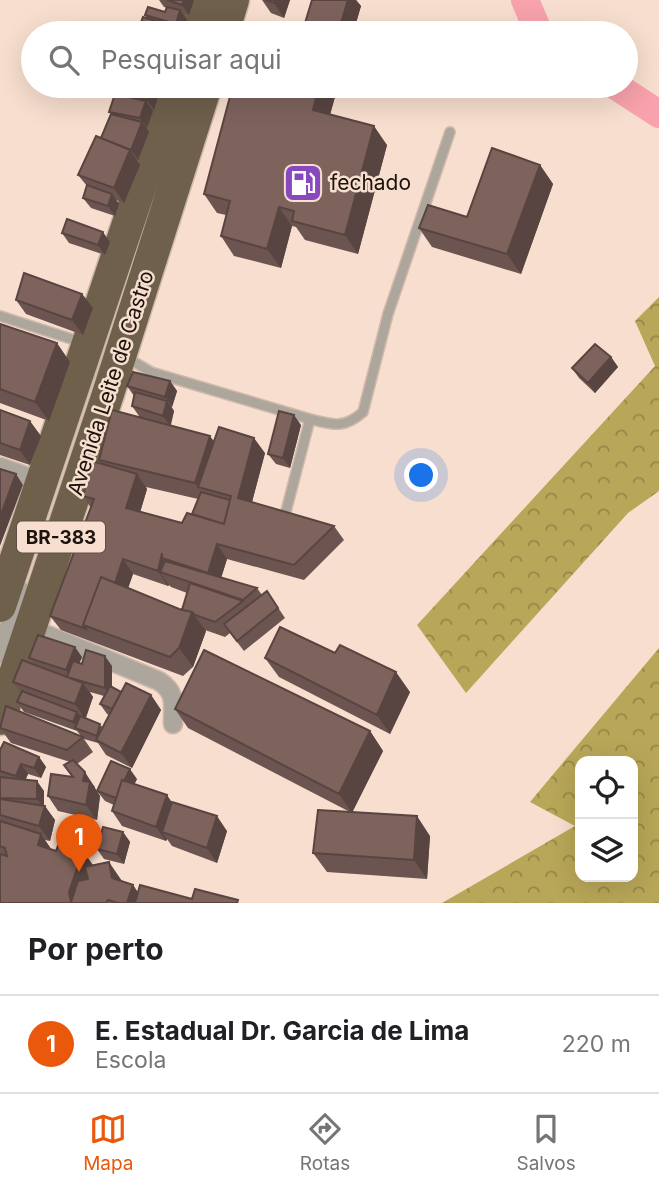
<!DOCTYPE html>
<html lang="pt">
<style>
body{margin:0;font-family:Inter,sans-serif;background:#f2f2f2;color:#202124}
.controls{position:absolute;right:21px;bottom:21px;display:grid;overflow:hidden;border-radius:14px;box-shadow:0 7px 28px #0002}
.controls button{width:63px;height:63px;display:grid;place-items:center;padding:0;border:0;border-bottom:2px solid #e0e0e0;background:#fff;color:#202124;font:35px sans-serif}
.you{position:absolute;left:422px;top:476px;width:24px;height:24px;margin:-18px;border:5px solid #fff;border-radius:50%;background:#1a73e8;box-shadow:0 0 0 10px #1a73e833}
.badge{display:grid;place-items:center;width:46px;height:46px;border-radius:50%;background:#ea580c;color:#fff;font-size:23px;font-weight:700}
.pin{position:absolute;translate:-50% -58px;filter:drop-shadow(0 2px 4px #0008)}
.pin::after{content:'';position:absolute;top:37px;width:24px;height:21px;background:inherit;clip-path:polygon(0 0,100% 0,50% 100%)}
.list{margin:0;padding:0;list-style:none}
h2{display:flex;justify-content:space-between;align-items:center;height:91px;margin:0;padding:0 28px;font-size:30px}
h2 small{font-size:23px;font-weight:400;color:#757577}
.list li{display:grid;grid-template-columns:46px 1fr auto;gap:21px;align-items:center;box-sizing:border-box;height:98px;padding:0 28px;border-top:2px solid #e0e0e0}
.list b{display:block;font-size:26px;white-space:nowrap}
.list p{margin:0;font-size:23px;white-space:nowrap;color:#757577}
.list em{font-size:23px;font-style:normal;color:#757577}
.icon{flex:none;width:38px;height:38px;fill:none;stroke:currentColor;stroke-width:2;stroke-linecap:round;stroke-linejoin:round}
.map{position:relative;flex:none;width:659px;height:903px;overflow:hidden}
.search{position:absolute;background:#fff;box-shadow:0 7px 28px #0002;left:21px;right:21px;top:21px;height:77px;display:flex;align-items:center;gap:18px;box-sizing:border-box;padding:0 24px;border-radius:38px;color:#757577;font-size:26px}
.sheet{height:189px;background:#fff}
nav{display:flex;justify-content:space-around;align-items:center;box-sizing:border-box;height:98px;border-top:2px solid #e0e0e0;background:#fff;font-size:19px;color:#757577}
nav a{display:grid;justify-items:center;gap:4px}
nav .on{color:#ea580c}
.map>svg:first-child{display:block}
</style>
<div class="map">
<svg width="659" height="903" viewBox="0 0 659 903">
<defs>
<pattern id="forest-crowns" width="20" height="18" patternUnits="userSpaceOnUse" patternTransform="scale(1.75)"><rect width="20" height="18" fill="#b8a758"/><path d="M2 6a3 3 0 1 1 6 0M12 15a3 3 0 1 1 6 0" fill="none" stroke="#958747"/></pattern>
</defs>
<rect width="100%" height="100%" fill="#f7dece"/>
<path fill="url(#forest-crowns)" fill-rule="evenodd" d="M659 297V491L628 513 466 693 417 625 655 366 635 321Z
M659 648V903H442L575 826 530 802ZM580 761H633V877H580Z"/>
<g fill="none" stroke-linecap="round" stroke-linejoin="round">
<path stroke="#f7a2ac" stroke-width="28" d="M525 0 539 33
M616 86 659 114"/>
<g stroke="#d0b9ab" stroke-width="12">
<path id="lane" d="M0 316 84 343
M124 356 151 372 310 419C333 425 344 429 363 412L388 314 450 132
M284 519 310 419"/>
</g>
<g stroke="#d0b9ab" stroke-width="21">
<path id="street" d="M0 467 42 482
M23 625 159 681C177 693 173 704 173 724
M0 654 21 591"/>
</g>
<g stroke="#d0b9ab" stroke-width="35">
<path id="highway" d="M191 33 202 0
M223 33 233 0
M0 606 174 86
M0 719 108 394 206 86"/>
</g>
<use href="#lane" stroke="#ada69c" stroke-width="9"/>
<use href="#street" stroke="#ada69c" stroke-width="18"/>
<use href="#highway" stroke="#6e604b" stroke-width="32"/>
</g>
<path fill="#6c5550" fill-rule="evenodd" d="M159 0H194L189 15 182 13 187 20 183 33H137L147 18 145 15 165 12 167 8 164 7Z
M260 0H290L284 18 271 13 262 0Z
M312 0H356L361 6 353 33H313L305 23Z
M115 86H163L160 93 158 92 159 94 154 110 152 109 153 111 146 128 149 132 138 160H136L140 165 124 203 116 200 119 204 115 216 91 208 83 198 87 186 78 175 101 138 111 115 109 112 116 94 113 91Z
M223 86H338L330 115 387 145 358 254 305 240 296 227 292 226 281 268 234 256 221 236 226 215 217 213 204 194 230 97 223 87Z
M540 165 553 184 521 274 432 247 419 228 467 217Z
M62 233 110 242 105 255 69 243Z
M82 294 93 308 83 335 26 314 16 300Z
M0 324 70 362 49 421 0 403Z
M611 357 618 367 595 393 579 378 572 368Z
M170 381 177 391 172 407 171 406 174 411 171 425 214 441 265 453 252 502 334 526 344 540 304 580 227 559 221 578 257 588 262 595 267 591 285 618 244 651 230 633 225 637 205 630 206 631 193 667 183 676 61 630 50 616 91 508 83 496 102 464 99 460 139 416 132 406 134 396 127 386ZM146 487 198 499 192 514 182 523 140 512 147 489ZM133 574 168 586 169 585 171 587 187 593 182 610 128 588Z
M0 410 41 436 30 465 0 455Z
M301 425 290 468 276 464 268 454Z
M82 657 79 663 112 666V687L121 692 151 695 161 710 132 768 106 755 98 743 84 739 93 752 77 764 95 787V789L100 796 97 820 58 811 48 796 73 777 70 762 11 743 0 728 81 736 77 731 24 712 17 702 21 693 13 682 34 664 29 658ZM90 692 104 696 100 704 107 714 109 715 103 727 86 718 93 697Z
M265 658 410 692 390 734 279 677Z
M175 709 370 731 383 751 352 812 430 836 427 879 327 872 313 853 350 812 188 728Z
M0 750 39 757 46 767 41 778 28 774 25 780 44 791V806L55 820 50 841 45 840 52 850 56 851H83L93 865 123 882 133 885 138 893 192 899 240 903H0Z
M137 779 134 784 227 831 217 863 172 846 167 839 166 841 122 826 112 811 114 805 105 801 97 791Z
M123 832 130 842 124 864 104 859 97 849Z"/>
<path fill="#584541" d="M184 0H194L189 15 182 5Z
M275 0H290L284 18 274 3Z
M348 0H356L361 6 353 33H338Z
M180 10 187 20 183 33 176 24Z
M176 27 180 33H174Z
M152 86H154L159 94 154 110 147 100Z
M156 86H163L160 93Z
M319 86H338L326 129 313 110Z
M146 101 153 111 147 128 140 118Z
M142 122 149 132 138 160 131 150Z
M374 126 387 145 358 254 345 235Z
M130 150 140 165 124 203 114 188Z
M540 165 553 184 521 274 507 254Z
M112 194 119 204 115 216 108 206Z
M279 207 292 226 281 268 267 249Z
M103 232 110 242 105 255 98 245Z
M82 294 93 308 83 335 72 320Z
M57 343 70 362 49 421 35 402Z
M611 357 618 367 595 393 588 383Z
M170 381 177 391 172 407 165 397Z
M167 401 174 411 170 426 163 416Z
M294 415 301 425 290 468 283 458Z
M30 421 41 436 30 465 20 450Z
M210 436 224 455 198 487 195 483Z
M254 438 265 453 249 513 238 498Z
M16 474 23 485 0 546V517Z
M137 474 147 489 137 523 126 508Z
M217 544 227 559 218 588 208 573Z
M162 553V558L172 572H160L169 585 168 586 158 571Z
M123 559 133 574 124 600 114 585Z
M192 612 206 631 193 667 179 648Z
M75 647 82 657 73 680 66 670Z
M105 656 112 666V698L105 688Z
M396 672 410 692 390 734 377 715Z
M83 683 93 697 85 719 75 704Z
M151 695 161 710 132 768 121 753Z
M77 712 84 722 78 729 73 722Z
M370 731 383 751 352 813 339 794Z
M39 757 46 767 41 778 34 768Z
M21 764 28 774 23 786 16 776Z
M130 769 137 779 123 808 116 798Z
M85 772 100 796 97 820 86 805 83 781Z
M37 781 44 791V808L45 806 55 820 50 841 39 826 44 809 37 799Z
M167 795 177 810 162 832 167 839 166 841 156 827Z
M217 816 227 831 217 863 207 848Z
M417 816 430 836 427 879 414 860Z
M123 832 130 842 124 864 117 854Z
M41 834 54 854 38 845Z
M83 851 96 870 72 903 69 892Z
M109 862 122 881 126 898 112 878Z
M133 885 145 903H127Z"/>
<path fill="#7e635d" stroke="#584541" stroke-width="2" d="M167 0H184L182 5Z
M265 0H275L274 3Z
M312 0H348L338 33 305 23Z
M148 7 165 12 167 7 180 10 176 24 145 15Z
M143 17 176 27 174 33H137Z
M115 86H152L147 100 113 91Z
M223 86H319L313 110 374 126 345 235 292 221 294 211 279 207 267 249 221 236 230 201 204 194 232 89 223 87Z
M115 94 146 101 140 118 109 112Z
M111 114 142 122 131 150 101 138Z
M96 136 130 150 114 188 78 175Z
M492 148 540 165 507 254 419 228 428 205 467 217Z
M87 185 112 194 108 206 83 198Z
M67 219 103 232 98 245 62 233Z
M24 273 82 294 72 320 16 300Z
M0 324 57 343 35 402 0 389Z
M595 344 611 357 588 383 572 368Z
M133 372 170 381 165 397 127 386Z
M135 392 167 401 163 416 132 406Z
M0 410 30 421 20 450 0 443Z
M112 410 210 436 195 483 99 460Z
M279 411 294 415 283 458 268 454Z
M219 427 254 438 238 498 334 526 294 565 217 544 208 573 162 558V553L158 571 123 559 115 583 101 577 83 625 86 629 50 616 94 499 83 496 92 461 137 474 126 508 182 523 187 513 224 524 231 496 198 487Z
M0 469 16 474 0 517Z
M201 492 230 500 224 524 192 514Z
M165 561 257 588 243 600 160 572Z
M101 577 179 609 192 612 179 648 170 657 83 625Z
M190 583 243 601 215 622 195 615 192 612 182 610Z
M267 591 278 608 237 641 224 624Z
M280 627 335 653 340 645 396 672 377 715 265 658Z
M38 635 75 647 66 670 29 658Z
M86 650 105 656V688L67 677 73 661 82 664Z
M204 650 370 731 339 794 175 709Z
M22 660 83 683 75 704 13 682Z
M126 683 151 695 121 753 96 740Z
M110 686 121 692 112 709 100 704Z
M22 691 77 712 73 722 17 702Z
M6 706 83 737 67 750 0 728Z
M80 716 100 724 97 736 75 728Z
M4 742 39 757 34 768 21 764 16 776 0 771V750Z
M73 760 85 772 83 781 90 782 86 805 48 796 51 774 73 777 64 765Z
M111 761 130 769 124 781 122 780 116 798 97 791Z
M0 777 37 781V799L0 798Z
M122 780 167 795 156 827 112 811Z
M0 799 45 806 39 826 0 815Z
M172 802 217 816 207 848 162 832Z
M318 810 417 816 414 860 313 853Z
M0 821 41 834 38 845 56 851 59 843 83 851 69 892 71 902 78 881 88 879 85 867 109 862 112 878 133 885 127 903H118L108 900 106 903H0V854L7 856 5 848 0 846Z
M103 827 123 832 117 854 97 849Z
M140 885 192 899 195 889 238 900 237 903H135Z"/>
<defs>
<g id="fuel-square" transform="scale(2.0125)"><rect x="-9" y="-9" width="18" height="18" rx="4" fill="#8949be" stroke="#f7dece"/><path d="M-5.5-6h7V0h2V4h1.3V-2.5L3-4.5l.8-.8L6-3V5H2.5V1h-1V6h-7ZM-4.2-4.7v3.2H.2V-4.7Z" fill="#fff"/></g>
</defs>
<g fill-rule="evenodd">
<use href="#fuel-square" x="303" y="183"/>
</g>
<g text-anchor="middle" stroke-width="5" stroke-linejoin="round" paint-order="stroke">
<rect fill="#f7dece" stroke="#5e5048" stroke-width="2" x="17" y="521.5" width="88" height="31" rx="5"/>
<g font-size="19" font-weight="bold" fill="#1c130e">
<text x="61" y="544">BR-383</text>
</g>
<g font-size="21" fill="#1c130e" stroke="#f7dece" text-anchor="start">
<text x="330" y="190">fechado</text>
</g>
<g font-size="21" fill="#1c130e" stroke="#f7dece">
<text transform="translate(111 383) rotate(-72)" y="7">Avenida Leite de Castro</text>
</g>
</g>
</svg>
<div class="controls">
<button><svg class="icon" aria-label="locate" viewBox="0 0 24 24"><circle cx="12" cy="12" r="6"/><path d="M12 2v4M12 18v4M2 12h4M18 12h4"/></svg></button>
<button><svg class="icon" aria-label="layers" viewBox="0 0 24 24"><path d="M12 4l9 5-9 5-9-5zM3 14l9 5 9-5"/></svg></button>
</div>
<div class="you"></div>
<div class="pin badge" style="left:79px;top:872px">1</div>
<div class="search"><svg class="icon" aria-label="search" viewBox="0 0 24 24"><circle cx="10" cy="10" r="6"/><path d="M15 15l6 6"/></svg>Pesquisar aqui</div>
</div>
<section class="sheet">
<h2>Por perto<small></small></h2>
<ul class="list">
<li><span class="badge">1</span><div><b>E. Estadual Dr. Garcia de Lima</b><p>Escola</p></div><em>220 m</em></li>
</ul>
</section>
<nav>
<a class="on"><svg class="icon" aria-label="map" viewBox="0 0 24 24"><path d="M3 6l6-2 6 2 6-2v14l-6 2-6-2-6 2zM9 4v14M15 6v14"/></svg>Mapa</a>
<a><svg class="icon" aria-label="directions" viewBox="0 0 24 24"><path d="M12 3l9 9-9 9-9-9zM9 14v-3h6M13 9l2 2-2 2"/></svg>Rotas</a>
<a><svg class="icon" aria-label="saved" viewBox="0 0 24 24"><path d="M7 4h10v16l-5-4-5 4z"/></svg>Salvos</a>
</nav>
